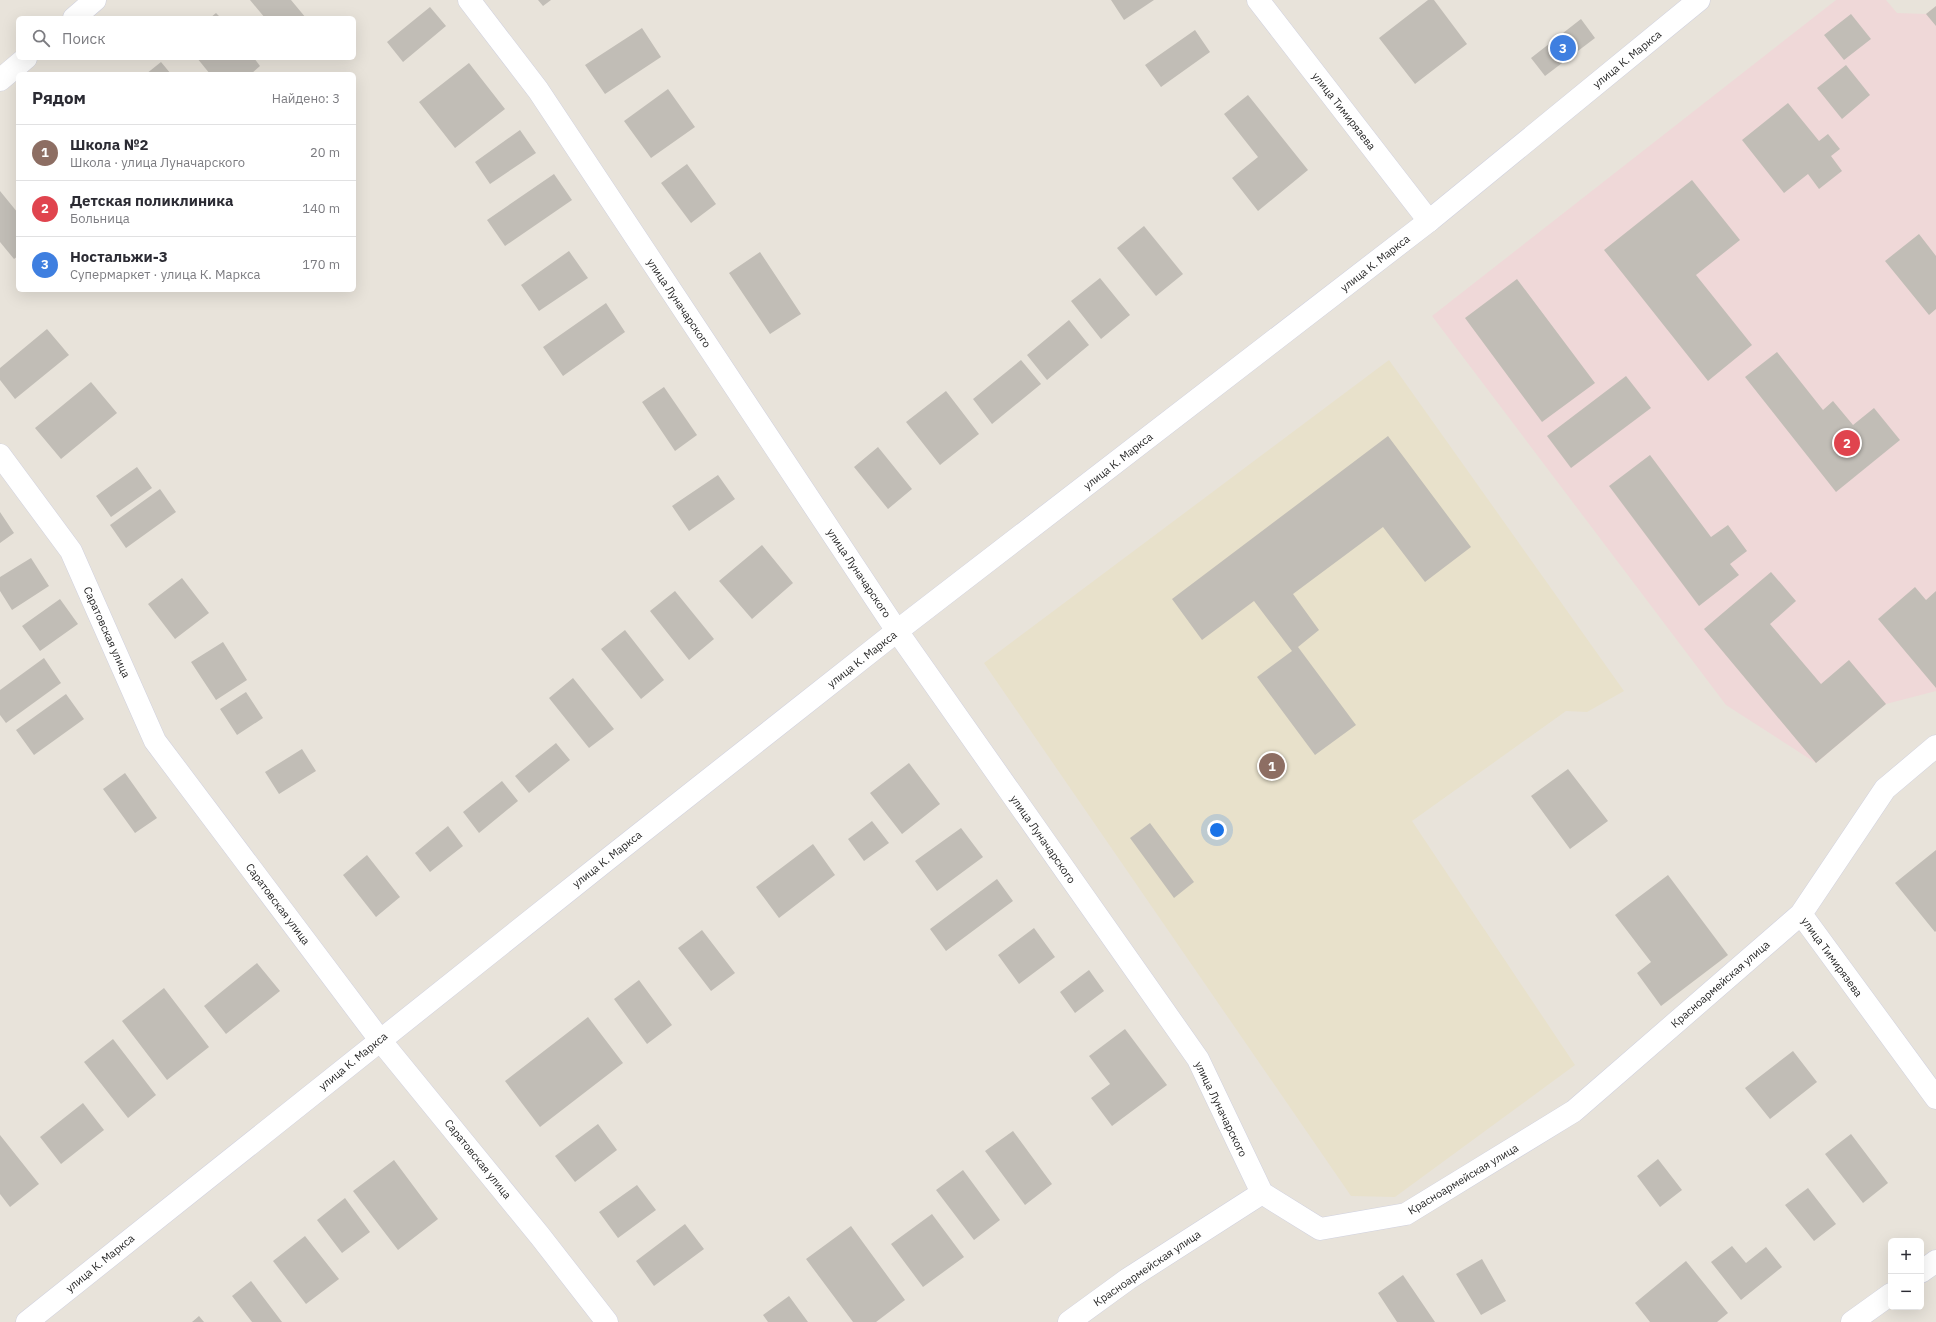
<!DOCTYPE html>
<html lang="ru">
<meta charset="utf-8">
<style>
body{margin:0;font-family:"IBM Plex Sans",sans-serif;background:#f2f2f3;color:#2b2b33}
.controls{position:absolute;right:12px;bottom:12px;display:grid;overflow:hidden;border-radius:6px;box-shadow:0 4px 16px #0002}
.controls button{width:36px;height:36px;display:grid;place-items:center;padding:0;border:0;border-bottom:1px solid #e1e1e2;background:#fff;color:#2b2b33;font:20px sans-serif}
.you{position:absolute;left:1217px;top:830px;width:14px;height:14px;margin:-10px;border:3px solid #fff;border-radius:50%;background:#1a73e8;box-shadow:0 0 0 6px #1a73e833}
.badge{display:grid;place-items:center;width:26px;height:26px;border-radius:50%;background:#2563eb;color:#fff;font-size:13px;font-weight:700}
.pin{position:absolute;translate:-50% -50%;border:2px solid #fff;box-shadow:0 1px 4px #0006}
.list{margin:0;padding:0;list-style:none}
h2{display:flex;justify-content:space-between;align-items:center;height:52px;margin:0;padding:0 16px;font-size:17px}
h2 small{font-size:13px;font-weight:400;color:#7c7c81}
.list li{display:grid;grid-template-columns:26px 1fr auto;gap:12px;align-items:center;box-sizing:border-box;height:56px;padding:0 16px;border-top:1px solid #e1e1e2}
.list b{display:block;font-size:15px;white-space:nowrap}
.list p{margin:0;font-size:13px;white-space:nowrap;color:#7c7c81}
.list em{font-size:13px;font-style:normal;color:#7c7c81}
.icon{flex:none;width:22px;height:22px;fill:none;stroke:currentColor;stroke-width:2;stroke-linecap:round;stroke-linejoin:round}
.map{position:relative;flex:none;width:1936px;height:1322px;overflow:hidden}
.search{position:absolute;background:#fff;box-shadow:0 4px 16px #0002;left:16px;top:16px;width:340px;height:44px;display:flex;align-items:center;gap:10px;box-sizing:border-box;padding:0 14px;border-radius:6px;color:#7c7c81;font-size:15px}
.panel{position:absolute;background:#fff;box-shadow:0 4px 16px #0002;left:16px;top:72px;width:340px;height:220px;border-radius:6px}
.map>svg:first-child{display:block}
</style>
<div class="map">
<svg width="1936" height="1322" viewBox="0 0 1936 1322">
<rect width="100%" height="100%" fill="#e8e3da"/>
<path fill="#e8e1cb" d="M1389 360 1624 691 1587 712 1566 711 1412 821 1575 1065 1395 1197 1351 1196 984 663Z"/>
<path fill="#efd8d8" d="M1836 0H1886L1897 13 1926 14 1936 6V691L1886 704 1816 763 1726 705 1432 316Z"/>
<path fill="#c1bdb6" d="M250 0H291L306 18H265Z
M538 0H551L543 6Z
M1111 0H1154L1124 20Z
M1428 0H1434L1467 44 1415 84 1379 38Z
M1936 6V26L1926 14Z
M430 7 446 26 403 62 387 42Z
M216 13 221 18H210Z
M1851 14 1871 39 1844 60 1824 35Z
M1581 19 1595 38 1545 76 1531 58Z
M642 28 661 57 605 94 585 65Z
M1195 30 1210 52 1161 87 1145 65Z
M197 58H254L260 66 251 74H210Z
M161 62 171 74H146Z
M469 63 505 109 455 148 419 102Z
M1846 65 1870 95 1842 119 1817 88Z
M668 89 695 127 651 158 624 121Z
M1248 95 1308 170 1258 211 1232 178 1258 157 1224 114Z
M1788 103 1819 141 1828 134 1840 149 1831 156 1842 171 1819 189 1808 174 1784 193 1742 140Z
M520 130 536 153 490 184 475 162Z
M687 164 716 204 691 223 661 183Z
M554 174 572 200 505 246 487 220Z
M1692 180 1740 240 1696 275 1752 345 1708 381 1604 250Z
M0 191 18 213V256L14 259 0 242Z
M1144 226 1183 274 1156 296 1117 248Z
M1919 234 1936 256V309L1929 315 1885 261Z
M569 251 588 278 539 311 521 285Z
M760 252 801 314 770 334 729 273Z
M1100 278 1130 315 1101 339 1071 301Z
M1517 279 1595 383 1542 422 1465 318Z
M606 303 625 332 563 376 543 347Z
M1069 320 1089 345 1047 380 1027 355Z
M47 329 69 355 15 399 0 380V368Z
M1777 352 1823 410 1833 401 1853 425 1874 408 1900 440 1836 492 1745 377Z
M1021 360 1041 384 992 424 973 399Z
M1626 376 1651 408 1571 468 1547 436Z
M91 382 117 413 61 459 35 428Z
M664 387 697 435 675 451 642 402Z
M946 391 979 434 940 465 906 422Z
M1388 436 1471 547 1425 582 1383 527 1293 594 1319 630 1298 647 1356 725 1315 755 1257 677 1292 651 1254 601 1202 640 1172 599Z
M878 447 912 489 888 509 854 467Z
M1650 455 1711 537 1728 525 1747 551 1730 564 1739 575 1699 606 1609 486Z
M137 467 152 488 111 517 96 496Z
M718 475 735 499 689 531 672 506Z
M160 489 176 512 126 548 110 525Z
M0 512 14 533 0 543Z
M762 545 793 583 752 619 719 581Z
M31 558 49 586 12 610 0 591V577Z
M1771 572 1796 601 1770 624 1821 684 1849 660 1886 704 1816 763 1704 629Z
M182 578 209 613 175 639 148 604Z
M1915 587 1926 600 1936 591V688L1878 619Z
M675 591 714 639 689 660 650 611Z
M60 599 78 624 40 651 22 626Z
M625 630 664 680 641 699 601 649Z
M223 642 247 680 216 700 191 662Z
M44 658 61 683 6 723 0 715V690Z
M573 678 614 729 589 748 549 698Z
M246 692 263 718 237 735 220 709Z
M66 694 84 719 34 755 16 730Z
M556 743 570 760 529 793 515 776Z
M302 749 316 771 279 794 265 772Z
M909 763 940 804 902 834 870 793Z
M1568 769 1608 821 1570 849 1531 796Z
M125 773 157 818 135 833 103 789Z
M502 781 518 801 479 833 463 812Z
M872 821 889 843 864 861 848 839Z
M1150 823 1194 882 1174 898 1130 838Z
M448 826 463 846 430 872 415 853Z
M961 828 983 857 937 891 915 861Z
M813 844 835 875 779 918 756 887Z
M1936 850V931L1935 932 1895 883Z
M367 855 400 897 376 917 343 875Z
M1668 875 1728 955 1661 1006 1637 973 1651 962 1615 915Z
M997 879 1013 901 946 951 930 929Z
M1034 928 1055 957 1019 984 998 955Z
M702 930 735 973 711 991 678 948Z
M257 963 280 991 226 1034 204 1006Z
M1089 970 1104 991 1075 1013 1060 992Z
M639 980 672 1025 647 1044 614 999Z
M164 988 209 1047 167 1080 122 1021Z
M588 1017 623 1063 540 1127 505 1081Z
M1125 1029 1167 1085 1112 1126 1091 1098 1110 1084 1089 1056Z
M113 1039 156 1095 128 1118 84 1062Z
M1793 1051 1817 1082 1770 1119 1745 1088Z
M83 1103 104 1130 61 1164 40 1137Z
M598 1124 617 1150 575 1182 555 1156Z
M1013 1131 1052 1184 1025 1205 985 1151Z
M1851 1134 1888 1183 1863 1203 1825 1154Z
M0 1135 39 1184 10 1207 0 1194Z
M1658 1159 1682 1190 1660 1207 1637 1176Z
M394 1160 438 1219 398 1250 353 1191Z
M963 1170 1000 1220 974 1240 936 1190Z
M637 1185 656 1210 618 1238 599 1212Z
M1808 1188 1836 1224 1814 1241 1785 1205Z
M345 1198 370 1232 342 1253 317 1220Z
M932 1214 964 1257 923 1287 891 1244Z
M685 1224 704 1249 654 1286 636 1261Z
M851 1226 905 1300 876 1322H853L806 1259Z
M305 1236 339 1279 306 1304 273 1261Z
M1732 1246 1746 1263 1766 1247 1782 1267 1741 1300 1711 1262Z
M1482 1259 1506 1301 1481 1315 1456 1274Z
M1686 1261 1728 1313 1717 1322H1650L1635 1303Z
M1403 1275 1435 1322H1397L1378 1293Z
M251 1281 282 1322H252L232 1296Z
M789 1296 808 1322H768L763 1315Z
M199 1316 204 1322H192Z"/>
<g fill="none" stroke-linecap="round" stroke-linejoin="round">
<g stroke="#d0d1df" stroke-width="23">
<path id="minor" d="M469 0 538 90 897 631 1198 1059 1262 1193
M1258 0 1429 221
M74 18 95 0
M0 80 26 58
M0 455 71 551 155 741 380 1040 540 1236 607 1322
M1936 746 1885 789 1801 914 1936 1098
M1069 1322 1128 1279 1262 1193 1320 1229 1406 1214 1574 1111 1801 914"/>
</g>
<g stroke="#d0d1df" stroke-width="23">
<path id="tertiary" d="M1921 1272 1936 1261
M1852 1322 1891 1294"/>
</g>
<g stroke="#d0d1df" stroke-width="23">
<path id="secondary" d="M27 1322 608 859 897 631 1429 221 1699 0"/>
</g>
<use href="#minor" stroke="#fff" stroke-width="22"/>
<use href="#tertiary" stroke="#fff" stroke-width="22"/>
<use href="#secondary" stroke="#fff" stroke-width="22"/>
</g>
<g text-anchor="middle" stroke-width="3" stroke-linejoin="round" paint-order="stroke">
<g font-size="11" fill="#272727" stroke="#fff">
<text transform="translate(1627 59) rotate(-39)" y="4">улица К. Маркса</text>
<text transform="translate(1344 111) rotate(52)" y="4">улица Тимирязева</text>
<text transform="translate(1375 263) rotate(-38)" y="4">улица К. Маркса</text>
<text transform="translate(679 303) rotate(56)" y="4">улица Луначарского</text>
<text transform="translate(1118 461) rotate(-38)" y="4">улица К. Маркса</text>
<text transform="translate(859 573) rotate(56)" y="4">улица Луначарского</text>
<text transform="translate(107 632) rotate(66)" y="4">Саратовская улица</text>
<text transform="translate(862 659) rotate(-38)" y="4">улица К. Маркса</text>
<text transform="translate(1043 839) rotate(55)" y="4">улица Луначарского</text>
<text transform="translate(607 859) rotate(-38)" y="4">улица К. Маркса</text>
<text transform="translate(278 904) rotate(53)" y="4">Саратовская улица</text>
<text transform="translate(1832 957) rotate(54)" y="4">улица Тимирязева</text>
<text transform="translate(1720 984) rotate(-41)" y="4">Красноармейская улица</text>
<text transform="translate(353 1061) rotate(-39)" y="4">улица К. Маркса</text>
<text transform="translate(1221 1109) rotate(64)" y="4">улица Луначарского</text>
<text transform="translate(478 1159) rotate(51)" y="4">Саратовская улица</text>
<text transform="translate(1463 1179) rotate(-31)" y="4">Красноармейская улица</text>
<text transform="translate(100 1263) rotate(-39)" y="4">улица К. Маркса</text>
<text transform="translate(1147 1268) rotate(-34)" y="4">Красноармейская улица</text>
</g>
</g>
</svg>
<div class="controls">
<button>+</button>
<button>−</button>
</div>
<div class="you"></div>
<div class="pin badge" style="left:1272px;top:766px;background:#8d6e63">1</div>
<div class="pin badge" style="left:1847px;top:443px;background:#e0444e">2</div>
<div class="pin badge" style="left:1563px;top:48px;background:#3f7fe0">3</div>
<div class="search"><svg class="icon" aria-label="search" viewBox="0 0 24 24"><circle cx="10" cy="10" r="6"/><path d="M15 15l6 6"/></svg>Поиск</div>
<section class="panel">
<h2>Рядом<small>Найдено: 3</small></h2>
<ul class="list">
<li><span class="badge" style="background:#8d6e63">1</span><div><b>Школа №2</b><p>Школа · улица Луначарского</p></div><em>20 m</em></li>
<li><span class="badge" style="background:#e0444e">2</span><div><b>Детская поликлиника</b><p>Больница</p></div><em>140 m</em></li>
<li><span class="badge" style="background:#3f7fe0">3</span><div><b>Ностальжи-3</b><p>Супермаркет · улица К. Маркса</p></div><em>170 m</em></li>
</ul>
</section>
</div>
